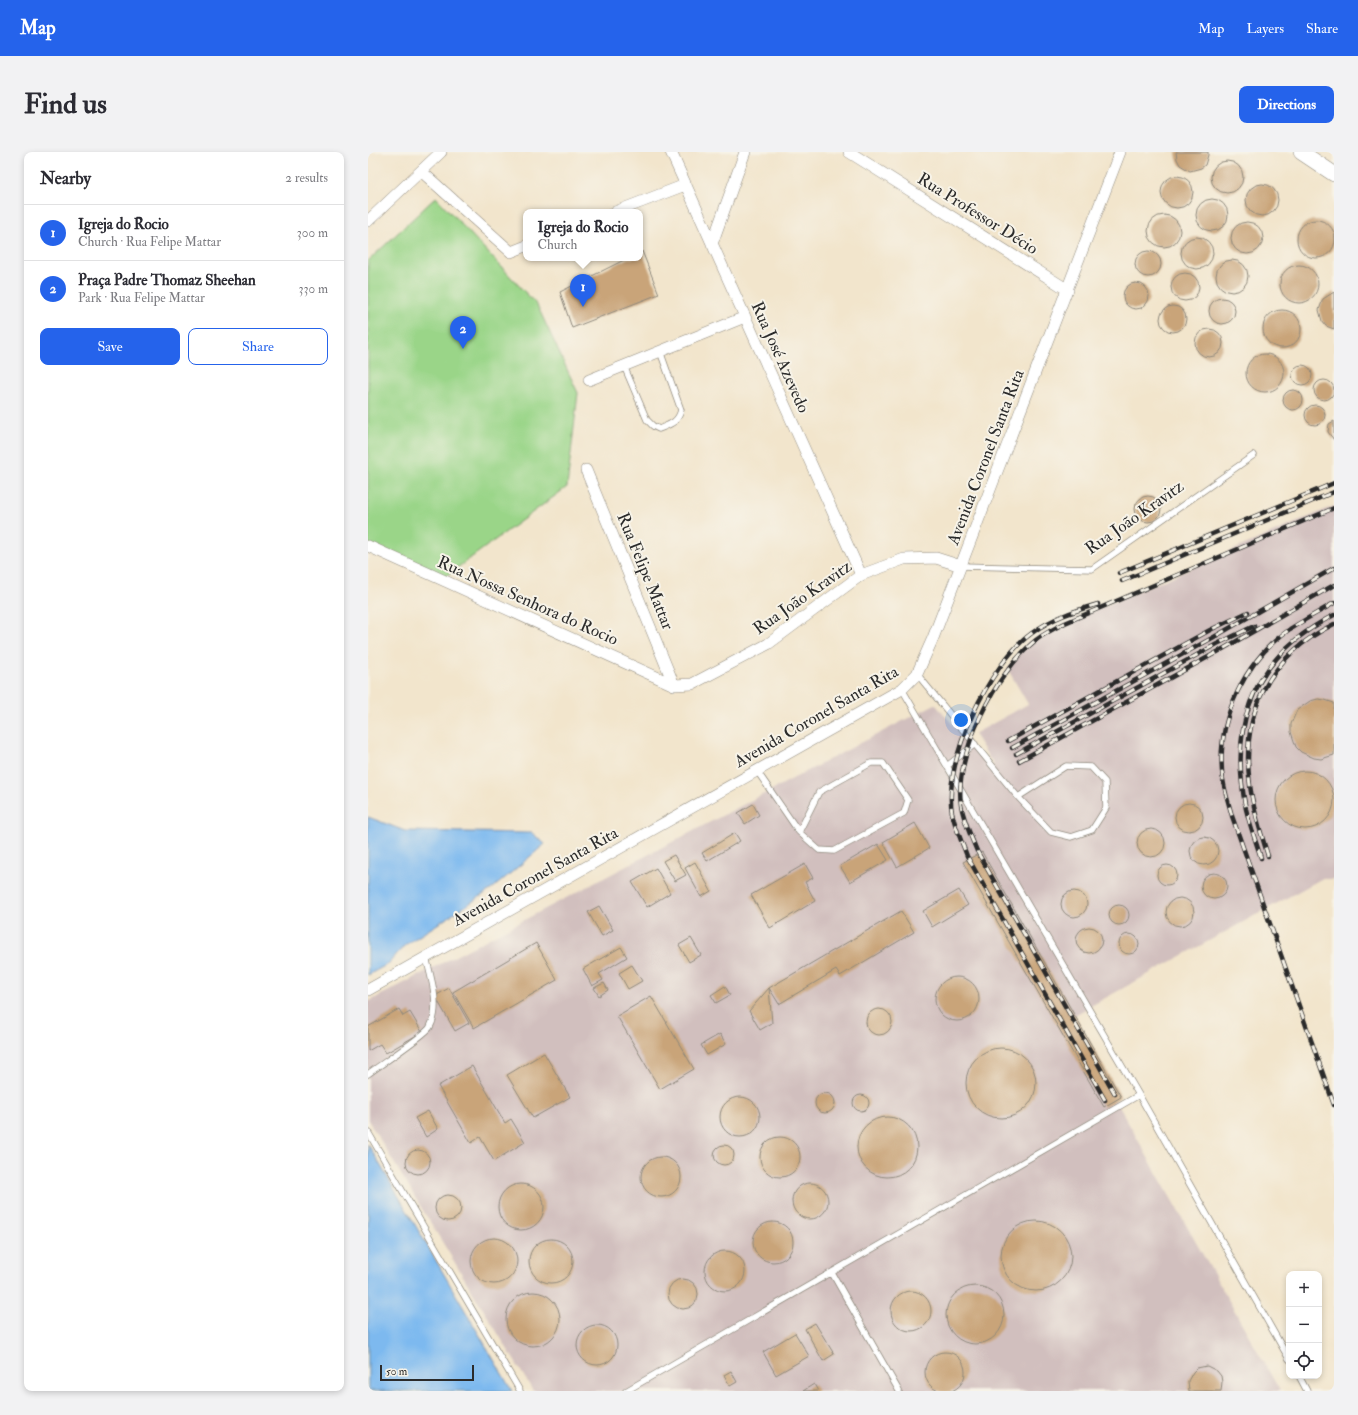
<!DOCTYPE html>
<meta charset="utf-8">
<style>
body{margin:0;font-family:"IM FELL Double Pica",serif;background:#f2f2f3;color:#2b2b33}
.controls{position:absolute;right:12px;bottom:12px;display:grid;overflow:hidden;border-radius:8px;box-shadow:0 2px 6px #0003}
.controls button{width:36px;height:36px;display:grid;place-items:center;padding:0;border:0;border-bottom:1px solid #e1e1e2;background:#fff;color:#2b2b33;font:20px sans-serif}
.scale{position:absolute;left:12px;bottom:10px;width:94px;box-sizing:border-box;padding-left:4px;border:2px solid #2b2b2b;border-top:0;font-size:11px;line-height:14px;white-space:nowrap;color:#2b2b2b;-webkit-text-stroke:3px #f7f3e8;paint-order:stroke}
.you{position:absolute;left:593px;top:568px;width:14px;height:14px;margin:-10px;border:3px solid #fff;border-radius:50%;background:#1a73e8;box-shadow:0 0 0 6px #1a73e833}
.badge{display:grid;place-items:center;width:26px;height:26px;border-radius:50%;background:#2563eb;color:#fff;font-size:13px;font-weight:700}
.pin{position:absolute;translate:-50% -33px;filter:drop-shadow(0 1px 2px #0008)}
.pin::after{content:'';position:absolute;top:21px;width:14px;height:12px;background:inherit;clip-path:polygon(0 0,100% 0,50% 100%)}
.popup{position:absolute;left:155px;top:57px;width:120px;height:52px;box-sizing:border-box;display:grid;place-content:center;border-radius:8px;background:#fff;filter:drop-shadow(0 1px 3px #0005);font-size:13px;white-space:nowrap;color:#7c7c81}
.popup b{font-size:15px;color:#2b2b33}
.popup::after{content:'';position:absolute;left:50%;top:100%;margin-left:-8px;border:8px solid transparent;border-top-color:#fff}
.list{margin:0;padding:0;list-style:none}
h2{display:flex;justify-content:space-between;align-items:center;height:52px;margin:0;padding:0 16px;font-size:17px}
h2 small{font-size:13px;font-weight:400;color:#7c7c81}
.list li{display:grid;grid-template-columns:26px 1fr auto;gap:12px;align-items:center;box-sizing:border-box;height:56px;padding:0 16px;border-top:1px solid #e1e1e2}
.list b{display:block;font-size:15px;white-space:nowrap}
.list p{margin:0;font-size:13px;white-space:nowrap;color:#7c7c81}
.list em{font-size:13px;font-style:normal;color:#7c7c81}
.actions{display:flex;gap:8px;padding:12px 16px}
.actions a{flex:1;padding:9px 0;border:1px solid #2563eb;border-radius:8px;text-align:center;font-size:14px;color:#2563eb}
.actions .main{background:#2563eb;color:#fff}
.icon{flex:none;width:22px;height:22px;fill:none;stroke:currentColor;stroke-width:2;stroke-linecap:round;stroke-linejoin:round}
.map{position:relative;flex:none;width:966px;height:1239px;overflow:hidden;border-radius:8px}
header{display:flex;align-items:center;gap:24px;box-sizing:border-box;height:56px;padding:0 20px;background:#2563eb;color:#fff}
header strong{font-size:19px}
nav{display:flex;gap:22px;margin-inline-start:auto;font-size:14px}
.intro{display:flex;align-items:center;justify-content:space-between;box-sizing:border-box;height:96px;padding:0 24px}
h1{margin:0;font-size:28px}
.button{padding:10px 18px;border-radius:8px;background:#2563eb;color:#fff;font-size:14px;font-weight:700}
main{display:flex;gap:24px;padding:0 24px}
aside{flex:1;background:#fff;border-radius:8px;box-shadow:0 2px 6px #0003}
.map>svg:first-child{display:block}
</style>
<header>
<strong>Map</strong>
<nav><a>Map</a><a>Layers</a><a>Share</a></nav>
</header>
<div class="intro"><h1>Find us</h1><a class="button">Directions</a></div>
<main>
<aside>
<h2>Nearby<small>2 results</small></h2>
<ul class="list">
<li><span class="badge">1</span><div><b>Igreja do Rocio</b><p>Church · Rua Felipe Mattar</p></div><em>300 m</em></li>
<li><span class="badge">2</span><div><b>Praça Padre Thomaz Sheehan</b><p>Park · Rua Felipe Mattar</p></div><em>330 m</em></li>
</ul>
<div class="actions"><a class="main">Save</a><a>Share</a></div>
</aside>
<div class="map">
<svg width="966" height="1239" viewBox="0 0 966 1239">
<rect width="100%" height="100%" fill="#f7f3e8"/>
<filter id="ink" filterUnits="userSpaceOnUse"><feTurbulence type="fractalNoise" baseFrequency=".025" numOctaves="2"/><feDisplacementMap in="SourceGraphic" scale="8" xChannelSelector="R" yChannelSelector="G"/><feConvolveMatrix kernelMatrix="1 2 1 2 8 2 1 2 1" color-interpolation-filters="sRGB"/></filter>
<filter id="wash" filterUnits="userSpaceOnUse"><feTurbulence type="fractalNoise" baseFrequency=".012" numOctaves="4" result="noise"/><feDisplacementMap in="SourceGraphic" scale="16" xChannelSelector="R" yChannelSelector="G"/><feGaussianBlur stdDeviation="0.9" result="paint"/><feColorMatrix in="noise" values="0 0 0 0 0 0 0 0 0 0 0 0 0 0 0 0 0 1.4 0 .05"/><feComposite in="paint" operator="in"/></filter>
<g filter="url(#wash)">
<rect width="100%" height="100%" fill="#f2e5cc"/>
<path fill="#d1bfbe" d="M966 354V727H953L701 866 912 1239H165L0 968V850L567 552 622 615 626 613 606 582 660 552 639 516 660 490 684 477Z"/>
<path fill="#9ad588" stroke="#62805a" d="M68 45 169 153 210 241 199 335 74 427 0 391V109Z"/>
<path fill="#7db9ef" stroke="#54728d" d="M0 665 37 679 164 681 177 692 124 737 37 793 20 812 0 823Z
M0 992 144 1239H0Z"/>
<g id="blocks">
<path fill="#c9a479" d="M808 0H840V3L837 13 833 16 822 19 812 13 809 7Z
M843 25a16 16 0 1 1 32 0a16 16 0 1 1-32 0Z
M793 40a16 16 0 1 1 32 0a16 16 0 1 1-32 0Z
M878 48a16 16 0 1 1 32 0a16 16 0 1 1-32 0Z
M828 63a16 16 0 1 1 32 0a16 16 0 1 1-32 0Z
M780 79a16 16 0 1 1 32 0a16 16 0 1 1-32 0Z
M929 87a19 19 0 1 1 38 0a19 19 0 1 1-38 0Z
M863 86a16 16 0 1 1 32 0a16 16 0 1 1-32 0Z
M813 101a16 16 0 1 1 32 0a16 16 0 1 1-32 0Z
M767 112a13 13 0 1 1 26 0a13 13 0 1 1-26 0Z
M274 99 291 142 204 176 192 140 260 106H272V100Z
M848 124a16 16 0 1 1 32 0a16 16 0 1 1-32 0Z
M912 132a19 19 0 1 1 38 0a19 19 0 1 1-38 0Z
M803 135a14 14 0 1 1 28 0a14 14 0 1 1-28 0Z
M755 144a13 13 0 1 1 26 0a13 13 0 1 1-26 0Z
M966 140V177L958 174 954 169 951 158 955 147Z
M841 159a13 13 0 1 1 26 0a13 13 0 1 1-26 0Z
M792 167a13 13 0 1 1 26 0a13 13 0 1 1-26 0Z
M895 177a19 19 0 1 1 38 0a19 19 0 1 1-38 0Z
M827 191a14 14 0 1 1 28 0a14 14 0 1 1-28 0Z
M878 221a19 19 0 1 1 38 0a19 19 0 1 1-38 0Z
M924 223a10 10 0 1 1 20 0a10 10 0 1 1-20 0Z
M946 238a10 10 0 1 1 20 0a10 10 0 1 1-20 0Z
M915 248a10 10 0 1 1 20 0a10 10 0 1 1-20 0Z
M937 263a10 10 0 1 1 20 0a10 10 0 1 1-20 0Z
M966 269V288L960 280 961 272Z
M767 357a13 13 0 1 1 26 0a13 13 0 1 1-26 0Z
M950 547 957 548 966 551V603L953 607 946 606 933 600 928 595 923 580V572L929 558 942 549Z
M908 648a29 29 0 1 1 58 0a29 29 0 1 1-58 0Z
M807 665a14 14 0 1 1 28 0a14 14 0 1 1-28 0Z
M385 652 391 663 377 672 370 661Z
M547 671 561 696 529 715 515 690Z
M769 691a14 14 0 1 1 28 0a14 14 0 1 1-28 0Z
M367 681 372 689 339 709 334 701Z
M822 699a14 14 0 1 1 28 0a14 14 0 1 1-28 0Z
M510 692 520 708 482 730 472 714Z
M614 700 753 945 736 955 595 710Z
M306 703 318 723 307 729 295 709Z
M327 710 343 739 333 745 317 716Z
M437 712 445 726 437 730 447 749 402 776 383 743Z
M789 723a10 10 0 1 1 20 0a10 10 0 1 1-20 0Z
M288 716 302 741 279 755 264 730Z
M833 734a13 13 0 1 1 26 0a13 13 0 1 1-26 0Z
M591 738 600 753 564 775 555 759Z
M693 752a13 13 0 1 1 26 0a13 13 0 1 1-26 0Z
M798 760a14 14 0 1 1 28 0a14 14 0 1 1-28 0Z
M741 763a10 10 0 1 1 20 0a10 10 0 1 1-20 0Z
M231 754 245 778 234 784 220 760Z
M533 759 546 780 472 824 468 818 411 852 401 836 404 871 392 878 381 859 401 836Z
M708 788a13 13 0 1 1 26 0a13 13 0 1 1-26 0Z
M751 792a10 10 0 1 1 20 0a10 10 0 1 1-20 0Z
M323 786 333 803 321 810 311 793Z
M168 791 189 828 106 876 85 840Z
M253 795 259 805 231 822 235 828 224 834 215 817Z
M264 813 274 829 260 837 251 821Z
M567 847a22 22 0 1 1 44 0a22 22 0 1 1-44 0Z
M236 831 240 838 231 844 226 836Z
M357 834 362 843 348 851 343 843Z
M81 836 101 871 87 879 67 844Z
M283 844 326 917 292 937 249 864Z
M498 870a13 13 0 1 1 26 0a13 13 0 1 1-26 0Z
M31 857 35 864 42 860 54 880 18 901 12 892 0 899V875Z
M352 882 358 892 339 903 333 893Z
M598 931a35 35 0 1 1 70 0a35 35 0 1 1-70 0Z
M176 901 202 945 165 966 139 923Z
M104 914 137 971 143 967 157 990 126 1009 112 985 103 991 70 934Z
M447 951a10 10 0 1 1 20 0a10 10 0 1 1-20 0Z
M485 951a8 8 0 1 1 16 0a8 8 0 1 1-16 0Z
M352 965a20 20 0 1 1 40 0a20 20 0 1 1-40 0Z
M60 959 70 977 58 985 47 966Z
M489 995a30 30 0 1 1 60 0a30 30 0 1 1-60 0Z
M392 1005a20 20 0 1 1 40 0a20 20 0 1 1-40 0Z
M346 1003a10 10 0 1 1 20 0a10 10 0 1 1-20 0Z
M38 1010a12 12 0 1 1 24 0a12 12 0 1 1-24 0Z
M273 1025a20 20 0 1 1 40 0a20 20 0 1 1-40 0Z
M424 1049a18 18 0 1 1 36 0a18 18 0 1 1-36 0Z
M130 1055a23 23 0 1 1 46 0a23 23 0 1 1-46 0Z
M67 1056a13 13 0 1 1 26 0a13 13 0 1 1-26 0Z
M633 1104a35 35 0 1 1 70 0a35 35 0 1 1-70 0Z
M385 1090a20 20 0 1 1 40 0a20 20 0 1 1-40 0Z
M103 1109a23 23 0 1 1 46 0a23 23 0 1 1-46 0Z
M161 1109a22 22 0 1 1 44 0a22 22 0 1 1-44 0Z
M337 1119a20 20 0 1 1 40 0a20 20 0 1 1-40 0Z
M300 1142a15 15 0 1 1 30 0a15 15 0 1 1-30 0Z
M578 1163a29 29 0 1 1 58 0a29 29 0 1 1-58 0Z
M523 1159a20 20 0 1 1 40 0a20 20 0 1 1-40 0Z
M138 1167a27 27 0 1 1 54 0a27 27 0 1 1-54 0Z
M447 1171 466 1202 455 1209 437 1177Z
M209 1193a20 20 0 1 1 40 0a20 20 0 1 1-40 0Z
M427 1181 441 1204 408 1223 395 1200Z
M557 1220a20 20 0 1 1 40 0a20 20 0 1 1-40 0Z
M839 1214 849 1219 853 1224 854 1230 853 1239H821L820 1229 825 1220 829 1216Z
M363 1219 369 1230 362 1234 356 1223Z
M446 1232 450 1239H435L438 1237Z"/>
</g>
</g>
<g filter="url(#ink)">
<use href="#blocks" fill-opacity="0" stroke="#8e887c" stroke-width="1"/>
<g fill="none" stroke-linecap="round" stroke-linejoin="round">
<g stroke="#8e887c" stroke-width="7">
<path id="service" d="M256 214 279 268 285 274 291 277C303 272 310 270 313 258L292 199
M593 414 724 417 886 303
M549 522 650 645 683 680 703 685 724 678 738 656 737 630 723 615 698 614 650 645
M534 537 771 943 921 1207
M579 614 607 592
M389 619 431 680 451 698 466 699 536 661 540 648 515 611H503L451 640 431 680
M0 922C9 915 59 882 62 875 73 855 63 826 58 805
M0 980 152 1239
M464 1121 531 1239
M931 1224 939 1239
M258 1239 771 943"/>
</g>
<g stroke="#8e887c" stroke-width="12">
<path id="minor" d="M303 0 493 423
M481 0 700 138
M53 19 143 100 158 94
M247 60 317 33
M0 69 73 0
M344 92 377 0
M221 228 377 165
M218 318 306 533
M0 394 306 533 324 532 400 492 493 423 536 407 568 406 593 414
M0 838 534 537 549 522 565 486 752 0"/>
</g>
<g stroke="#8e887c" stroke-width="16">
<path id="secondary" d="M933 0 966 22"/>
</g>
<use href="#service" stroke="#fff" stroke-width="5.5"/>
<use href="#minor" stroke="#fff" stroke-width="11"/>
<use href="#secondary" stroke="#fff" stroke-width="15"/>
<g stroke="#2b2b2b" stroke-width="4.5">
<path id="rail" d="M751 421 966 331
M754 429 966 340
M966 451C951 460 936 468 922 477 877 508 850 565 854 619 855 635 860 649 864 664L966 953
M730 452C706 459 684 466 664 481 621 512 575 608 584 661 587 675 594 690 599 704L737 948
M640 589 842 478 880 460
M644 596 846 485 966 416
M648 602 849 492 886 474
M651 609 853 498 966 433
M900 704C893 681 885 658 882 633 872 561 901 504 966 472
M893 706C888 690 882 674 878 657 860 570 886 504 966 463
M747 942 609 699C603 685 596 669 593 653 586 602 628 520 668 488 677 481 687 476 697 471L966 356"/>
</g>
<use href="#rail" stroke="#f7f3e8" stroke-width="3" stroke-dasharray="9" stroke-linecap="butt"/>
</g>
</g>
<g text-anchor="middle" stroke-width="4" stroke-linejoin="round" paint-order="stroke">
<g font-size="17" fill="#2b2b2b" stroke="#f7f3e8">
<text transform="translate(610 61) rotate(32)" y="6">Rua Professor Décio</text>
<text transform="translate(413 205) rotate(66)" y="6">Rua José Azevedo</text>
<text transform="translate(617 305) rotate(-69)" y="6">Avenida Coronel Santa Rita</text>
<text transform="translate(766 365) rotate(-35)" y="6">Rua João Kravitz</text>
<text transform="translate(278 419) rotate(68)" y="6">Rua Felipe Mattar</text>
<text transform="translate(434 445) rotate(-35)" y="6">Rua João Kravitz</text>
<text transform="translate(160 448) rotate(24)" y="6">Rua Nossa Senhora do Rocio</text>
<text transform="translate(448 564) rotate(-30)" y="6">Avenida Coronel Santa Rita</text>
<text transform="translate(167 724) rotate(-29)" y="6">Avenida Coronel Santa Rita</text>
</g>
</g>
</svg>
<div class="controls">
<button>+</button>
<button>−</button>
<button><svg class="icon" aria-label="locate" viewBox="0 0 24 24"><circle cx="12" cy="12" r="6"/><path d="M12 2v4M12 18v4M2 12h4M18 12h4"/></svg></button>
</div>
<div class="scale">50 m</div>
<div class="you"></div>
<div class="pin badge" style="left:215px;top:155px">1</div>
<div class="popup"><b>Igreja do Rocio</b>Church</div>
<div class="pin badge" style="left:95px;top:197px">2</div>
</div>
</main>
